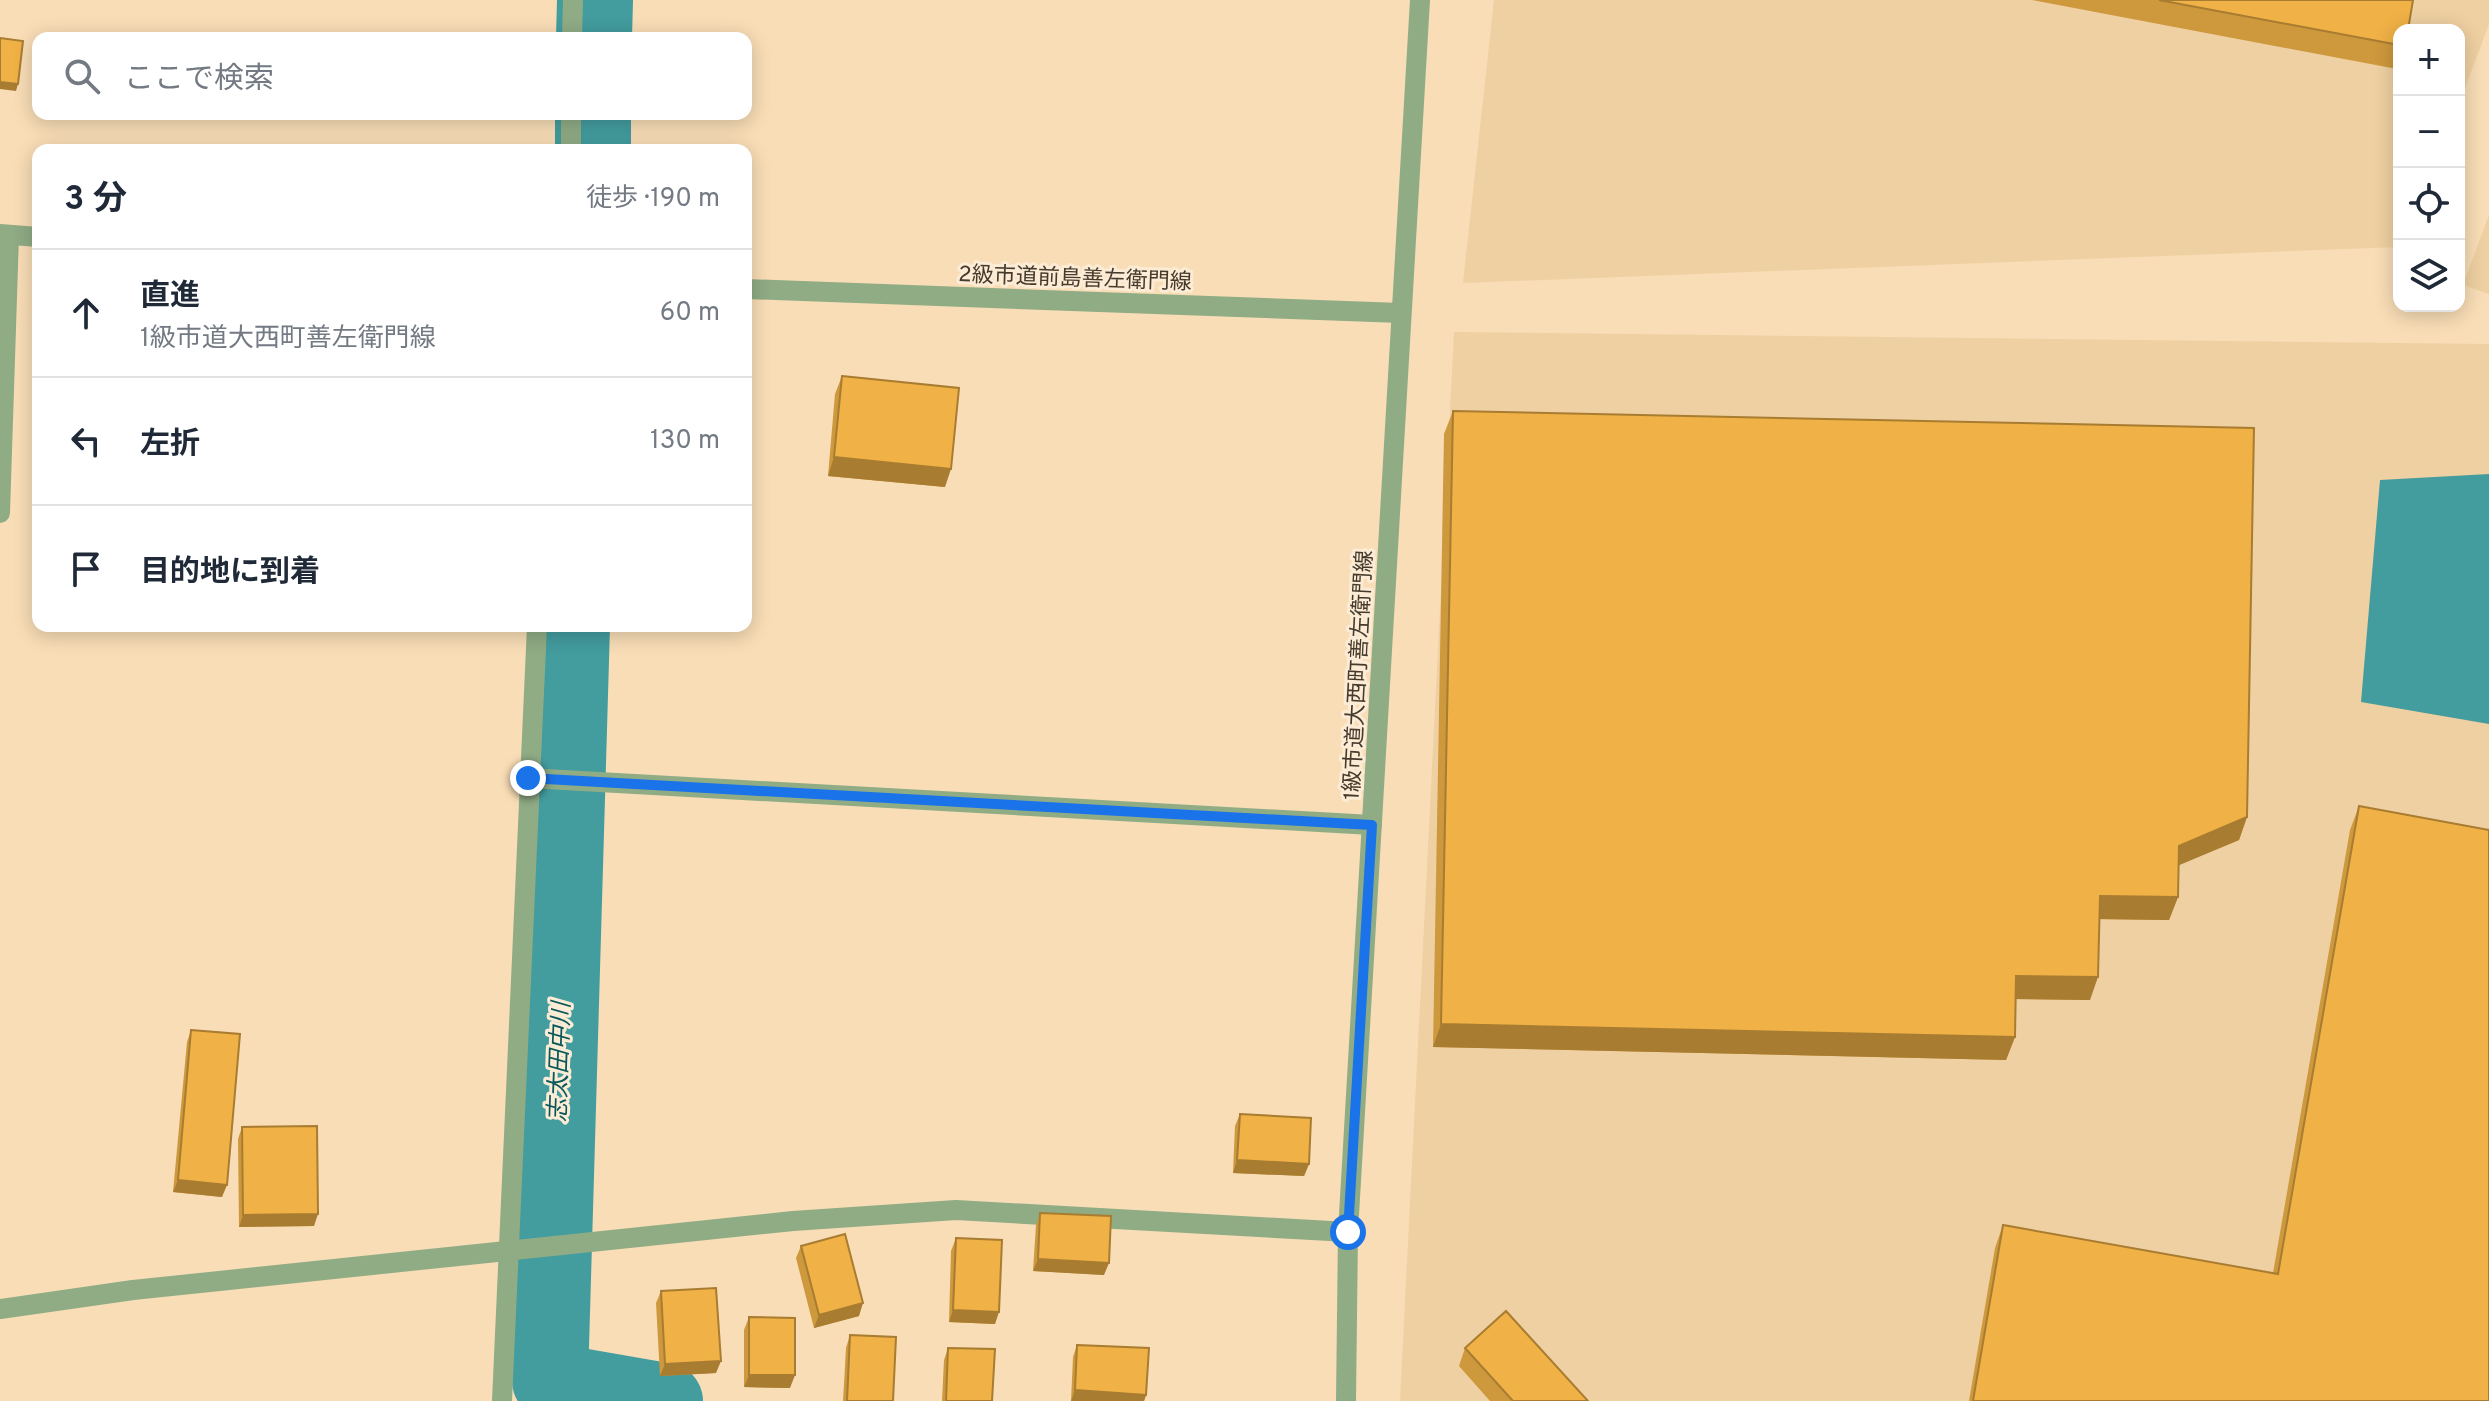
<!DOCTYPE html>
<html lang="ja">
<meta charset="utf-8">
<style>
body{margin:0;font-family:Overpass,"Noto Sans JP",sans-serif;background:#f6f6f7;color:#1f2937}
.controls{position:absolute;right:24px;top:24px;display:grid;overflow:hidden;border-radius:16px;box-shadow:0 4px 20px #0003}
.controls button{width:72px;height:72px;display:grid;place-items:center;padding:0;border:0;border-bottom:2px solid #e0e1e3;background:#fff;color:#1f2937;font:40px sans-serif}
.stop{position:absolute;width:24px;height:24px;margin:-18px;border:6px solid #1a73e8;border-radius:50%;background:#fff}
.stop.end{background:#1a73e8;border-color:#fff;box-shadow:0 2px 8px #0008}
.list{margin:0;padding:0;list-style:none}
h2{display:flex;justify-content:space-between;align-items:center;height:104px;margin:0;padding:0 32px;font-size:34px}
h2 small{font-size:26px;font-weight:400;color:#747a83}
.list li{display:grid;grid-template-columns:52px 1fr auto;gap:24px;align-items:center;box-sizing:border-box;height:128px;padding:0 32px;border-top:2px solid #e0e1e3}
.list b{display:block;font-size:30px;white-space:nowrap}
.list p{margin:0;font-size:26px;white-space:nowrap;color:#747a83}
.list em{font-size:26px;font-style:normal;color:#747a83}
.icon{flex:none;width:44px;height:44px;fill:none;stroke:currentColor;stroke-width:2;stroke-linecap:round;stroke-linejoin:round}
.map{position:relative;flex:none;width:2489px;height:1401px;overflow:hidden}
.search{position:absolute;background:#fff;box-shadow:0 4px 20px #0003;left:32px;top:32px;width:720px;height:88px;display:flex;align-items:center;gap:20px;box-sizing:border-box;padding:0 28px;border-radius:16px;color:#747a83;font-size:30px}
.panel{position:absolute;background:#fff;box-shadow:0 4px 20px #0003;left:32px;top:144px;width:720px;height:488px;border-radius:16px}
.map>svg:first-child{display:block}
</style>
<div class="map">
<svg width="2489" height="1401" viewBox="0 0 2489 1401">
<rect width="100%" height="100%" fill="#f8ddb6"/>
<path fill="#efd0a2" d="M1494 0H2489V24L2459 104V30H2399V247L1463 283Z
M2489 215V294L2463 285Z
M1454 332 2489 344V1401H1400Z"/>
<path fill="#439c9e" d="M2489 474V724L2361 702 2380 480Z"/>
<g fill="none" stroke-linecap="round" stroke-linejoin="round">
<path stroke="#439c9e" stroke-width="12" d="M549 1401 550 1381"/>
<path stroke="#439c9e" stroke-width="76" d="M594 38 595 0
M593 150V114
M572 626 550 1381 665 1401"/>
<path stroke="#8fac85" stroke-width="20" d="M572 38 573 0
M571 150V114
M0 234 38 237
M746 289 1401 313
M0 513 9 235
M528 778 1372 825
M0 1309 133 1290 793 1221 956 1210 1348 1232
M502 1401 537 626"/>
<path stroke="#8fac85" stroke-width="20" d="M1346 1401 1348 1232 1420 0"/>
</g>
<path fill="#ce983c" d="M2032 0H2413L2399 30V62L2397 69Z
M842 376 945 487 828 476 835 394Z
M1453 411 2247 817 2239 840 2178 865V897L2169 920 2099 919 2090 1000 2016 999 2015 1037 2006 1060 1433 1047 1444 434Z
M2359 806 2489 1401H1969L1995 1248 2003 1225 2273 1273 2350 830Z
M191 1030 222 1197 173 1192 187 1042Z
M1240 1114 1309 1164 1304 1176 1233 1173 1235 1126Z
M242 1127 314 1226 239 1227 238 1139Z
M1040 1213 1104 1275 1033 1271 1036 1225Z
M956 1238 995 1324 949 1322 951 1251Z
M801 1246 859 1316 814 1328 796 1258Z
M661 1291 716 1373 660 1376 656 1303Z
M749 1317 790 1388 744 1387V1330Z
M850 1335 893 1401H843L846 1348Z
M1077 1345 1146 1395 1144 1401H1071L1073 1357Z
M948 1348 992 1401H942L944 1360Z
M1465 1348 1588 1401H1490L1459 1366Z"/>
<path fill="#a87c31" d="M0 82 18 84 16 91 0 89Z
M834 457 951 469 945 487 828 476Z
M2247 817 2239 840 2170 869 2179 846Z
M2100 896 2178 897 2169 920 2091 919Z
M2016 976 2098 977 2090 1000 2008 999Z
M1441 1024 2015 1037 2006 1060 1433 1047Z
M1237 1160 1309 1164 1304 1176 1233 1173Z
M178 1180 227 1185 222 1197 173 1192Z
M318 1214 314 1226 239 1227 243 1215Z
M1038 1259 1109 1263 1104 1275 1033 1271Z
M863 1303 859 1316 814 1328 819 1315Z
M953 1310 999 1312 995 1324 949 1322Z
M721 1361 716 1373 660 1376 665 1364Z
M749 1375H795L790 1388 744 1387Z
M1075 1390 1146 1395 1144 1401H1071Z"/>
<path fill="#f0b146" stroke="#a87c31" stroke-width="2" d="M2159 0H2413L2408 30H2399V45Z
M0 38 23 41 18 84 0 82Z
M842 376 959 388 951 469 834 457Z
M1453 411 2254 428 2247 817 2179 846 2178 897 2100 896 2098 977 2016 976 2015 1037 1441 1024Z
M2359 806 2489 830V1401H1973L2003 1225 2278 1274Z
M191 1030 240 1034 227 1185 178 1180Z
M1240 1114 1311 1118 1309 1164 1237 1160Z
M317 1126 318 1214 243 1215 242 1127Z
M1040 1213 1111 1216 1109 1263 1038 1259Z
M845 1234 863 1303 819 1315 801 1246Z
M956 1238 1002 1240 999 1312 953 1310Z
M716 1288 721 1361 665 1364 661 1291Z
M1506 1311 1588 1401H1513L1465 1348Z
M749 1317 795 1318V1375H749Z
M850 1335 896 1337 893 1401H847Z
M1077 1345 1149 1348 1146 1395 1075 1390Z
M948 1348 995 1349 992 1401H946Z"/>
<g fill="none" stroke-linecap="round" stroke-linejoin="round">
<path stroke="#1a73e8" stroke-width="10" d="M528 778 1372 825 1348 1232"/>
</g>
<g text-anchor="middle" stroke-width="6" stroke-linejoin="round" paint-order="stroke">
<g font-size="22" fill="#453a2b" stroke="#fcecd5">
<text transform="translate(1075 277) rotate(2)" y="8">2級市道前島善左衛門線</text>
<text transform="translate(1357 675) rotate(-87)" y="8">1級市道大西町善左衛門線</text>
</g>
<g font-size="24" font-style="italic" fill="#09585a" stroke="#fcecd5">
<text transform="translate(559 1062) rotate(-88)" y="8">志太田中川</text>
</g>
</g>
</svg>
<div class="controls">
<button>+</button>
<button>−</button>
<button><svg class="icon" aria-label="locate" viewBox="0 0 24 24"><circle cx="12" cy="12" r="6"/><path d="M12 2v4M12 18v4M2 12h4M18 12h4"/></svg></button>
<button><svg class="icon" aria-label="layers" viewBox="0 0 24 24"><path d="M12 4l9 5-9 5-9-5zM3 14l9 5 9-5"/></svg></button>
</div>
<div class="stop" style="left:1348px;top:1232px"></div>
<div class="stop end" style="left:528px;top:778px"></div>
<div class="search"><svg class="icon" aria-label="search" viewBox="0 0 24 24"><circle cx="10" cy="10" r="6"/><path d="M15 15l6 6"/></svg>ここで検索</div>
<section class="panel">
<h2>3 分<small>徒歩 · 190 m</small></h2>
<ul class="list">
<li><svg class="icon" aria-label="ahead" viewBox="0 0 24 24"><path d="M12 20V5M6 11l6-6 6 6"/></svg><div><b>直進</b><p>1級市道大西町善左衛門線</p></div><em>60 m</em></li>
<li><svg class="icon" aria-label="left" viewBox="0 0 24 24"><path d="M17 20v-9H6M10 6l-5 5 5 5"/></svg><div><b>左折</b></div><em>130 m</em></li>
<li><svg class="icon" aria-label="arrive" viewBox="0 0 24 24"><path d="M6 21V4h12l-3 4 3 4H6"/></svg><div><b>目的地に到着</b></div></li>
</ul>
</section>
</div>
